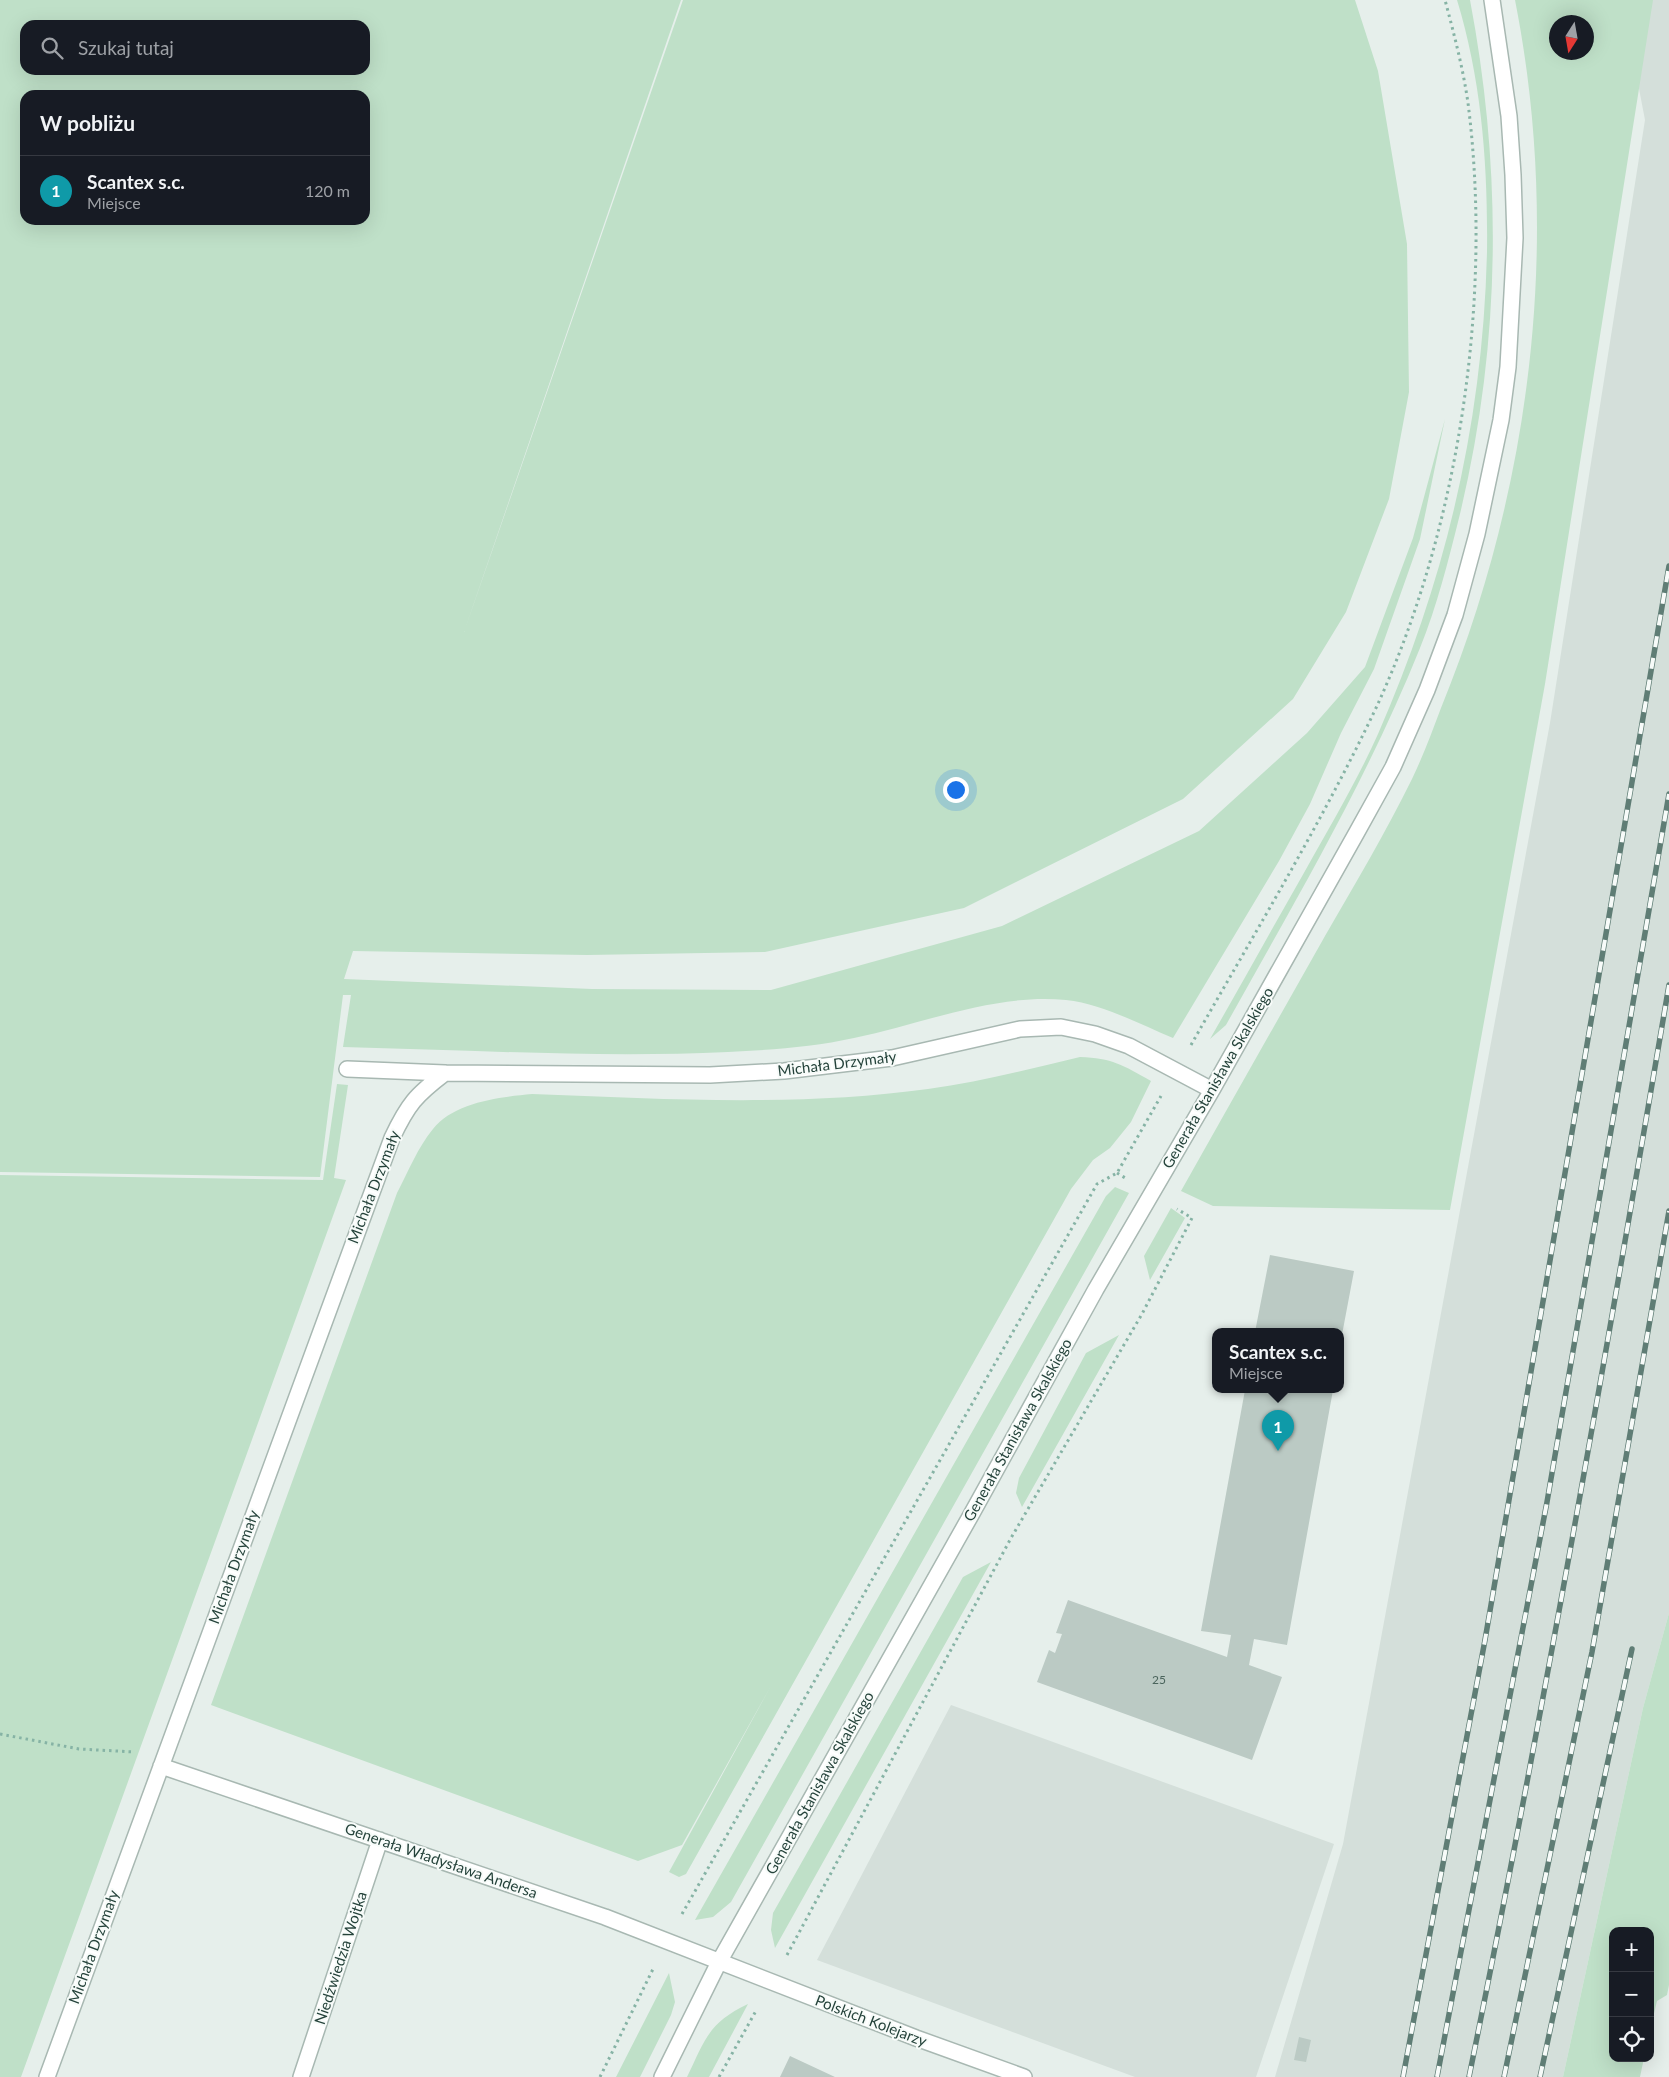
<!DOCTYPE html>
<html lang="pl">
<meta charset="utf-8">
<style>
body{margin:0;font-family:Lato,sans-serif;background:#20242c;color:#f1f3f6}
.controls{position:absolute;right:15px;bottom:15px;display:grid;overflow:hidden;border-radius:10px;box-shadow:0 5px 20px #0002}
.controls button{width:45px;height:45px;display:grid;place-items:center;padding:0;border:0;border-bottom:1px solid #363941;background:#171b24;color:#f1f3f6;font:25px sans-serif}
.compass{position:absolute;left:1549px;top:15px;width:45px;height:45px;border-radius:50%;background:#171b24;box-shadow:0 5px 20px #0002;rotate:191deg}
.you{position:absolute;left:955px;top:789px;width:18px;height:18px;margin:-12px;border:4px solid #fff;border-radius:50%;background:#1a73e8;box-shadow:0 0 0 8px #1a73e833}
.badge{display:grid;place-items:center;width:32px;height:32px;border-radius:50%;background:#b45309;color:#fff;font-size:16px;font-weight:700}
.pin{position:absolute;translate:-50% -41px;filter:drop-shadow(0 1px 2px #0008)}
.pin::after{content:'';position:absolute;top:26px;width:18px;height:15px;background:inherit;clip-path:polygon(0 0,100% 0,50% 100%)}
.popup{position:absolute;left:1212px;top:1328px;width:132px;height:65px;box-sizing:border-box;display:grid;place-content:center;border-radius:10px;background:#171b24;filter:drop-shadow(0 1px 4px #0005);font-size:16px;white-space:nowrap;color:#9ea1a6}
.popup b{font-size:19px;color:#f1f3f6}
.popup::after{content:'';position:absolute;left:50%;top:100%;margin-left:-10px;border:10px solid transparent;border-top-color:#171b24}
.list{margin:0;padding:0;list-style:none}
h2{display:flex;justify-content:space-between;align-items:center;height:65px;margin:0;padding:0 20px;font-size:21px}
h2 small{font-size:16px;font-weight:400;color:#9ea1a6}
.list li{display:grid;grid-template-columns:32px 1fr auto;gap:15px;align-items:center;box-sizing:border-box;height:70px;padding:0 20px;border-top:1px solid #363941}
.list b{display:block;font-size:19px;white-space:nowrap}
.list p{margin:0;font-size:16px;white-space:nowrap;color:#9ea1a6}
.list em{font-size:16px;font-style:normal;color:#9ea1a6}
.icon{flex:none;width:28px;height:28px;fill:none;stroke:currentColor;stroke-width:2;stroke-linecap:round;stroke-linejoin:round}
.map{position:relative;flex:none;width:1669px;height:2077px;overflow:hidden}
.search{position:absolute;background:#171b24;box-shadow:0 5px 20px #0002;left:20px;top:20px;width:350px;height:55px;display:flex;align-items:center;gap:12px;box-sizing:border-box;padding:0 18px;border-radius:15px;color:#9ea1a6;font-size:19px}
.panel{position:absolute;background:#171b24;box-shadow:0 5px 20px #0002;left:20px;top:90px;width:350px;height:135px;border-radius:15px}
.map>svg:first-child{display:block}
</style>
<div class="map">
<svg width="1669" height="2077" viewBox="0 0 1669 2077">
<rect width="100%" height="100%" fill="#e6efeb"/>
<path fill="#d4dfda" d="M1622 0H1669V1613L1643 1708 1563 2077H1275L1343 1844 1550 723 1645 120Z
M951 1705 1334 1844 1256 2077H1135L817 1960Z"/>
<path fill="#bfe0c8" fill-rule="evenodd" d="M0 0H681L464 632 683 0H1355L1378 71 1407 244 1409 392 1389 499 1346 612 1293 699 1183 799 964 908 765 952 587 955 353 951 344 979 592 989 771 990 1002 926 1199 831 1307 733 1365 667 1413 538 1445 419 1420 539 1374 669 1341 733 1310 804 1279 861 1173 1038C1139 1024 1103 1004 1066 1000 994 993 923 1024 854 1038 813 1047 771 1050 728 1052 600 1058 471 1050 343 1047L351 995H343L320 1177 0 1172ZM25 25H365V70H25ZM25 95H365V220H25Z
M1457 0H1470C1503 174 1501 346 1459 518 1448 562 1437 606 1420 648 1367 780 1295 901 1226 1025L1210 1039C1242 983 1273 927 1305 871 1330 826 1357 781 1378 734 1446 579 1483 421 1487 252 1488 166 1482 82 1457 0Z
M1515 0H1653L1545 684 1450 1210 1213 1206 1181 1191C1229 1106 1277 1021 1325 936 1355 884 1386 832 1412 779 1423 756 1432 732 1441 708 1532 485 1562 238 1515 0ZM1556 22H1586V52H1556Z
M1080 1057C1112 1058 1123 1065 1151 1081L1131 1122 1110 1148 1093 1160 1071 1189 686 1874 679 1877 669 1872 772 1684 682 1845 638 1861 211 1705 397 1193C408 1172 418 1147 433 1129 454 1102 500 1097 532 1094 663 1099 797 1107 928 1089 979 1082 1029 1069 1080 1057Z
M337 1084 348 1085 334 1178 346 1180 21 2077H0V1175L323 1180Z
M1115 1187 1129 1193 731 1902 713 1917 695 1920 1106 1196Z
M1171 1208 1185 1218 1150 1280 1144 1256Z
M1119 1335 1022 1507 1016 1493 1019 1478 1086 1353Z
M991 1562 775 1948 771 1930 773 1913 963 1577Z
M1669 1613V1985L1667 1995 1657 2001 1650 2030V1931H1613V2058H1644L1640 2077H1563L1643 1708Z
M669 1973 675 2002 671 2015 640 2077H616Z
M748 2004 709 2077H687C705 2040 708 2023 748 2004Z"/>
<path fill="#bbcac4" d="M1270 1255 1354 1271 1341 1340 1340 1332H1255Z
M1245 1390H1333L1287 1645 1254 1639 1249 1665 1282 1677 1252 1760 1037 1682 1049 1650 1055 1653 1062 1634 1056 1633 1068 1600 1227 1657 1231 1635 1201 1631Z
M1299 2037 1311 2040 1306 2062 1294 2060Z
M790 2056 835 2077H780Z"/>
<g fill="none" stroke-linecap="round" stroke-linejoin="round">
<g stroke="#a8b8b2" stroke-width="18">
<path id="minor" d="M347 1069 445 1073 710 1075 784 1071 892 1058 1020 1029 1061 1027 1095 1034 1129 1046 1212 1090
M161 1766 605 1917 916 2038 1024 2077
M47 2077 392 1138C408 1104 416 1095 445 1073
M301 2077 380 1840
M662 2077 719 1962 971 1515 1096 1289 1212 1090 1357 832 1393 767 1427 690 1455 615 1477 534 1501 420 1508 367 1515 238 1513 175 1509 116 1492 0"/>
</g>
<path stroke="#86b3a5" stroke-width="3" stroke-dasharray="2.5 4" stroke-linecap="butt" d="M1191 1045C1254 934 1321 824 1376 708 1459 529 1493 299 1468 103 1463 68 1454 34 1445 0
M1117 1173 1127 1179
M0 1734 79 1749 135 1752
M682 1914 1097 1184 1117 1173 1161 1096
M787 1955 1011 1538 1142 1314 1192 1218 1177 1209
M600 2077 653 1969
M719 2077 757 2009"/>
<use href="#minor" stroke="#fff" stroke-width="15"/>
<g stroke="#5f7d75" stroke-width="5.5">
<path id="rail" d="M1403 2077 1485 1640 1669 566
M1437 2077 1547 1502 1669 794
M1469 2077C1543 1714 1607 1350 1669 985
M1504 2077 1592 1652 1669 1211
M1540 2077 1632 1649"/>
</g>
<use href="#rail" stroke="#f7fbf9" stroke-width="4" stroke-dasharray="11" stroke-linecap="butt"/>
</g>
<g text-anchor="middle" stroke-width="4" stroke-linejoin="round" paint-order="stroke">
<g font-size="12" fill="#4a645c">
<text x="1159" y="1684">25</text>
</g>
<g font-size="15" fill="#24423a" stroke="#f7fbf9">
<text transform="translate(837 1064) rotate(-7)" y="5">Michała Drzymały</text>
<text transform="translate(1218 1078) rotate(-60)" y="5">Generała Stanisława Skalskiego</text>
<text transform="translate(374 1187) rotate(-69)" y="5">Michała Drzymały</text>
<text transform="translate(1018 1430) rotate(-61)" y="5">Generała Stanisława Skalskiego</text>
<text transform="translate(234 1567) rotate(-70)" y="5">Michała Drzymały</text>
<text transform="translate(820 1783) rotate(-61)" y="5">Generała Stanisława Skalskiego</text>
<text transform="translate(441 1861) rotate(19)" y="5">Generała Władysława Andersa</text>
<text transform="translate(94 1947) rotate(-70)" y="5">Michała Drzymały</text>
<text transform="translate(341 1958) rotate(-72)" y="5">Niedźwiedzia Wojtka</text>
<text transform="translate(871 2021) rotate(21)" y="5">Polskich Kolejarzy</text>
</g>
</g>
</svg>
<div class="controls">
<button>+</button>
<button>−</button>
<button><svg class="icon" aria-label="locate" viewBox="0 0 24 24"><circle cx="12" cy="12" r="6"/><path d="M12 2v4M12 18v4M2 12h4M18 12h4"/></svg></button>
</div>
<svg class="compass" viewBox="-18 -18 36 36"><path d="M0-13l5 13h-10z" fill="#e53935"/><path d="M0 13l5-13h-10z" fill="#9ea1a6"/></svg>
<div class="you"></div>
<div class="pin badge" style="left:1278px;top:1451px;background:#0f9aa8">1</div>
<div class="popup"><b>Scantex s.c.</b>Miejsce</div>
<div class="search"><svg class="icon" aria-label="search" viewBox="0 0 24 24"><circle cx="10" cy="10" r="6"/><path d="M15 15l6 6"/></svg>Szukaj tutaj</div>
<section class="panel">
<h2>W pobliżu<small></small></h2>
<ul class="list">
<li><span class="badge" style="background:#0f9aa8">1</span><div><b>Scantex s.c.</b><p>Miejsce</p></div><em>120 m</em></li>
</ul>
</section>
</div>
